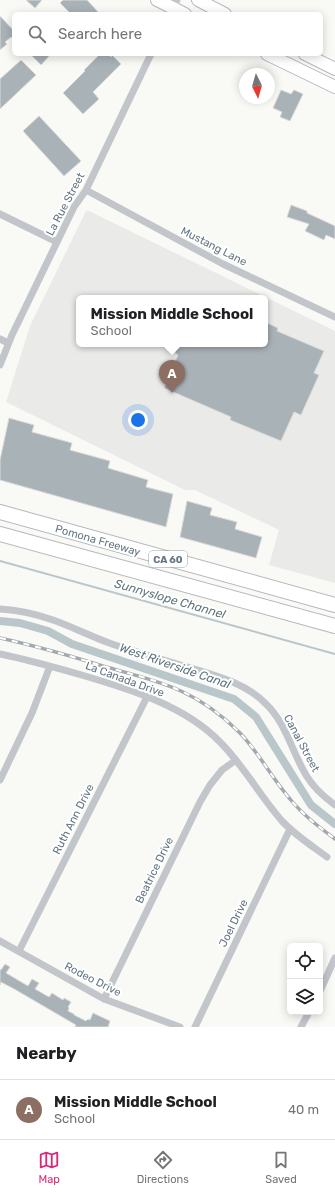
<!DOCTYPE html>
<style>
body{margin:0;font-family:Rubik,sans-serif;background:#f2f2f2;color:#202124}
.controls{position:absolute;right:12px;bottom:12px;display:grid;overflow:hidden;border-radius:6px;box-shadow:0 2px 10px #0003}
.controls button{width:36px;height:36px;display:grid;place-items:center;padding:0;border:0;border-bottom:1px solid #e0e0e0;background:#fff;color:#202124;font:20px sans-serif}
.compass{position:absolute;left:239px;top:68px;width:36px;height:36px;border-radius:50%;background:#fff;box-shadow:0 2px 10px #0003;rotate:175deg}
.you{position:absolute;left:138px;top:420px;width:14px;height:14px;margin:-10px;border:3px solid #fff;border-radius:50%;background:#1a73e8;box-shadow:0 0 0 6px #1a73e833}
.badge{display:grid;place-items:center;width:26px;height:26px;border-radius:50%;background:#db2777;color:#fff;font-size:13px;font-weight:700}
.pin{position:absolute;translate:-50% -33px;filter:drop-shadow(0 1px 2px #0008)}
.pin::after{content:'';position:absolute;top:21px;width:14px;height:12px;background:inherit;clip-path:polygon(0 0,100% 0,50% 100%)}
.popup{position:absolute;left:76px;top:295px;width:192px;height:52px;box-sizing:border-box;display:grid;place-content:center;border-radius:6px;background:#fff;filter:drop-shadow(0 1px 3px #0005);font-size:13px;white-space:nowrap;color:#757577}
.popup b{font-size:15px;color:#202124}
.popup::after{content:'';position:absolute;left:50%;top:100%;margin-left:-8px;border:8px solid transparent;border-top-color:#fff}
.list{margin:0;padding:0;list-style:none}
h2{display:flex;justify-content:space-between;align-items:center;height:52px;margin:0;padding:0 16px;font-size:17px}
h2 small{font-size:13px;font-weight:400;color:#757577}
.list li{display:grid;grid-template-columns:26px 1fr auto;gap:12px;align-items:center;box-sizing:border-box;height:60px;padding:0 16px;border-top:1px solid #e0e0e0}
.list b{display:block;font-size:15px;white-space:nowrap}
.list p{margin:0;font-size:13px;white-space:nowrap;color:#757577}
.list em{font-size:13px;font-style:normal;color:#757577}
.icon{flex:none;width:22px;height:22px;fill:none;stroke:currentColor;stroke-width:2;stroke-linecap:round;stroke-linejoin:round}
.map{position:relative;flex:none;width:335px;height:1027px;overflow:hidden}
.search{position:absolute;background:#fff;box-shadow:0 2px 10px #0003;left:12px;right:12px;top:12px;height:44px;display:flex;align-items:center;gap:10px;box-sizing:border-box;padding:0 14px;border-radius:6px;color:#757577;font-size:15px}
.sheet{height:112px;background:#fff}
nav{display:flex;justify-content:space-around;align-items:center;box-sizing:border-box;height:56px;border-top:1px solid #e0e0e0;background:#fff;font-size:11px;color:#757577}
nav a{display:grid;justify-items:center;gap:2px}
nav .on{color:#db2777}
.map>svg:first-child{display:block}
</style>
<div class="map">
<svg width="335" height="1027" viewBox="0 0 335 1027">
<rect width="100%" height="100%" fill="#f9f9f6"/>
<path fill="#eaeae9" fill-rule="evenodd" d="M86 211H89L335 331V583L269 565 279 530 195 490H185L6 402 30 326ZM79 298H265V344H79Z"/>
<g fill="none" stroke-linecap="round" stroke-linejoin="round">
<path stroke="#b9c6ca" stroke-width="2" d="M0 561 335 654"/>
<path stroke="#b9c6ca" stroke-width="8" d="M0 621 20 623 48 631 72 644 234 699 256 717 311 805 335 824"/>
</g>
<path fill="#a9b2b7" stroke="#dbdad8" d="M26 0H42L35 8Z
M63 0H87L100 14H71L60 3Z
M0 16 14 31V40L11 37 5 42 7 44 0 50Z
M30 54H51L41 65Z
M100 54H108L111 57 112 55 121 64 93 92 99 99 83 114 63 93 85 71 84 70Z
M21 60 36 75 0 109V79Z
M281 90 291 94 294 90 303 94 290 121 280 117 282 112 273 108Z
M39 116 81 161 64 176 23 131Z
M291 205 307 211V213L335 226V239L326 235 324 240 305 231 309 224 287 217Z
M265 322 278 328 277 331 324 351 314 373 319 375 301 415 294 412 281 441 230 420 231 417 164 388 178 355 175 353 178 344H265Z
M9 418 34 425 32 432 72 443 70 450 110 461 108 468 148 480 146 487 173 494 166 527 0 480V460Z
M187 501 212 508 210 515 237 522 235 529 262 537 256 558 180 537Z
M5 964 10 967 6 973 28 986 32 979 39 983 35 989 49 997 52 993 63 1000 64 998 71 1002 68 1007 69 1008 68 1011 74 1014V1015L86 1021 88 1019 90 1020 93 1013 110 1021 108 1027H75L76 1025 16 990 1 982 0 985V969L1 970Z"/>
<g fill="none" stroke-linecap="round" stroke-linejoin="round">
<g stroke="#b5babe" stroke-width="14">
<path id="primary" d="M157 0 185 14
M198 0 225 14
M267 54 335 87
M305 54 335 69"/>
</g>
<g stroke="#b5b9bc" stroke-width="16">
<path id="motorway" d="M0 512 335 605
M0 534 335 626"/>
</g>
<path stroke="#c2c6ca" stroke-width="7" d="M170 14 177 0
M86 190 223 264 335 317
M0 214 57 242
M0 339 8 343
M0 365 12 335 74 207 86 190 151 54
M0 609C18 610 36 614 53 620 73 627 92 637 112 644 136 652 160 659 184 666 213 675 245 682 266 704 286 723 292 752 306 775 313 787 324 797 335 805
M0 654C29 660 57 668 85 676 132 690 185 706 220 742 244 766 260 796 282 821 295 835 312 846 327 857
M0 780 32 713 50 666
M0 941 104 999 180 1027
M19 951 147 697
M320 991 335 958
M104 999 200 802 210 785 222 770 236 760
M195 1027 290 829
M301 1027 309 1012"/>
<use href="#primary" stroke="#fff" stroke-width="12"/>
<use href="#motorway" stroke="#fff" stroke-width="14"/>
<g stroke="#a3aaaf" stroke-width="3.5">
<path id="rail" d="M0 638C36 646 71 656 106 667 131 674 157 680 181 691 203 701 223 716 240 733 259 753 272 778 290 799 303 815 319 827 335 839"/>
</g>
<use href="#rail" stroke="#fff" stroke-width="2" stroke-dasharray="6" stroke-linecap="butt"/>
</g>
<g text-anchor="middle" stroke-width="4" stroke-linejoin="round" paint-order="stroke">
<rect fill="#fff" stroke="#929fa7" stroke-width="1" x="149" y="551" width="38" height="16" rx="3"/>
<g font-size="10" font-weight="bold" fill="#647681">
<text x="168" y="563">CA 60</text>
</g>
<g font-size="11" fill="#647681" stroke="#fff">
<text transform="translate(65 204) rotate(-62)" y="4">La Rue Street</text>
<text transform="translate(214 246) rotate(27)" y="4">Mustang Lane</text>
<text transform="translate(98 540) rotate(16)" y="4">Pomona Freeway</text>
<text transform="translate(125 679) rotate(20)" y="4">La Canada Drive</text>
<text transform="translate(302 743) rotate(62)" y="4">Canal Street</text>
<text transform="translate(73 819) rotate(-63)" y="4">Ruth Ann Drive</text>
<text transform="translate(154 870) rotate(-64)" y="4">Beatrice Drive</text>
<text transform="translate(233 923) rotate(-64)" y="4">Joel Drive</text>
<text transform="translate(93 979) rotate(27)" y="4">Rodeo Drive</text>
</g>
<g font-size="12" font-style="italic" fill="#5f757b" stroke="#fff">
<text transform="translate(170 599) rotate(16)" y="4">Sunnyslope Channel</text>
<text transform="translate(175 666) rotate(19)" y="4">West Riverside Canal</text>
</g>
</g>
</svg>
<div class="controls">
<button><svg class="icon" aria-label="locate" viewBox="0 0 24 24"><circle cx="12" cy="12" r="6"/><path d="M12 2v4M12 18v4M2 12h4M18 12h4"/></svg></button>
<button><svg class="icon" aria-label="layers" viewBox="0 0 24 24"><path d="M12 4l9 5-9 5-9-5zM3 14l9 5 9-5"/></svg></button>
</div>
<svg class="compass" viewBox="-18 -18 36 36"><path d="M0-13l5 13h-10z" fill="#e53935"/><path d="M0 13l5-13h-10z" fill="#757577"/></svg>
<div class="you"></div>
<div class="pin badge" style="left:172px;top:393px;background:#8d6e63">A</div>
<div class="popup"><b>Mission Middle School</b>School</div>
<div class="search"><svg class="icon" aria-label="search" viewBox="0 0 24 24"><circle cx="10" cy="10" r="6"/><path d="M15 15l6 6"/></svg>Search here</div>
</div>
<section class="sheet">
<h2>Nearby<small></small></h2>
<ul class="list">
<li><span class="badge" style="background:#8d6e63">A</span><div><b>Mission Middle School</b><p>School</p></div><em>40 m</em></li>
</ul>
</section>
<nav>
<a class="on"><svg class="icon" aria-label="map" viewBox="0 0 24 24"><path d="M3 6l6-2 6 2 6-2v14l-6 2-6-2-6 2zM9 4v14M15 6v14"/></svg>Map</a>
<a><svg class="icon" aria-label="directions" viewBox="0 0 24 24"><path d="M12 3l9 9-9 9-9-9zM9 14v-3h6M13 9l2 2-2 2"/></svg>Directions</a>
<a><svg class="icon" aria-label="saved" viewBox="0 0 24 24"><path d="M7 4h10v16l-5-4-5 4z"/></svg>Saved</a>
</nav>
